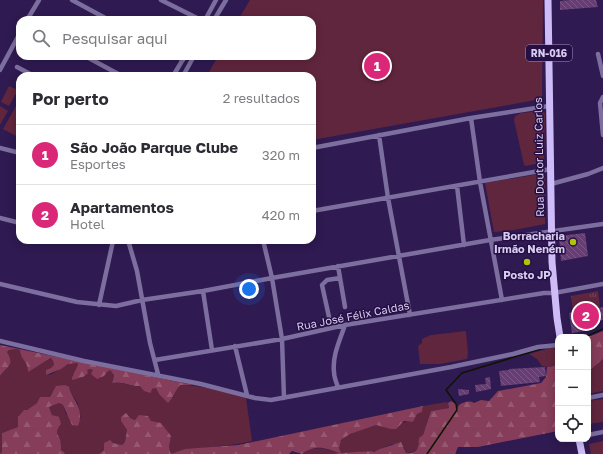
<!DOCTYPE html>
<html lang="pt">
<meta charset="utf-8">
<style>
body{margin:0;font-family:"Golos Text",sans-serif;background:#f7f7f7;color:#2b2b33}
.controls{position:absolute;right:12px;bottom:12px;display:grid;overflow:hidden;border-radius:8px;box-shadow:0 2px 10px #0003}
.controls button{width:36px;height:36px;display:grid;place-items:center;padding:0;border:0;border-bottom:1px solid #e1e1e2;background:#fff;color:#2b2b33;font:20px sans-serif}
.you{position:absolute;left:249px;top:289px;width:14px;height:14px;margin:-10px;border:3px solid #fff;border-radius:50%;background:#1a73e8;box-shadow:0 0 0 6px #1a73e833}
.badge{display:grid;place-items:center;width:26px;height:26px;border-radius:50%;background:#db2777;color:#fff;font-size:13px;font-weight:700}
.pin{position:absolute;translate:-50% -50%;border:2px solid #fff;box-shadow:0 1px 4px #0006}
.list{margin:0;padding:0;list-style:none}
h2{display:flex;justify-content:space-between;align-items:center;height:52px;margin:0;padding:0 16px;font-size:17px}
h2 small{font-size:13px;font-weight:400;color:#7c7c81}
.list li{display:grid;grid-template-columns:26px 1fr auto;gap:12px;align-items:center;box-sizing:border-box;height:60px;padding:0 16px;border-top:1px solid #e1e1e2}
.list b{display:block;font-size:15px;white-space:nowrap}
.list p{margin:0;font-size:13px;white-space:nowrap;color:#7c7c81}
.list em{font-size:13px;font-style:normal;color:#7c7c81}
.icon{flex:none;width:22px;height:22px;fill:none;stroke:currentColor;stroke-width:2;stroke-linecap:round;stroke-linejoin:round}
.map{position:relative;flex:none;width:603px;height:454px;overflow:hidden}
.search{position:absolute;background:#fff;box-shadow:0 2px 10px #0003;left:16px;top:16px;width:300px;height:44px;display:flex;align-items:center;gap:10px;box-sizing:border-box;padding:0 14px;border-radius:12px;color:#7c7c81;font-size:15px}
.panel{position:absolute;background:#fff;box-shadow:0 2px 10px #0003;left:16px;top:72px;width:300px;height:172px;border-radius:12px}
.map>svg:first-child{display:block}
</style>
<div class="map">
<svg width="603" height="454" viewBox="0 0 603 454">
<defs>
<pattern id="forest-firs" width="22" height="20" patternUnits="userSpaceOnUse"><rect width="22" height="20" fill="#853d59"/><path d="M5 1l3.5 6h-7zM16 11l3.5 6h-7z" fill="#965871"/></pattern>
<pattern id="park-tufts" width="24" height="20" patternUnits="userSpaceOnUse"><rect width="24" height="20" fill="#60263d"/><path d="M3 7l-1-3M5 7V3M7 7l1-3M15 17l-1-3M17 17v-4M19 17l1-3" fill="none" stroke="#764459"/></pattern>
<pattern id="building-back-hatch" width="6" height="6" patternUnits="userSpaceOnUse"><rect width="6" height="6" fill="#663e73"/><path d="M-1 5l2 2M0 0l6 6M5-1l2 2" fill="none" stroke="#7b5987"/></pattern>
</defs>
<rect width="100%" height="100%" fill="#2f1a51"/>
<path fill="#60263d" d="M250 0H543L542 99 312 140V76H207L218 56H312V20H238Z
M9 86 18 90 9 106 1 102Z
M20 99V138L3 129Z
M0 106 8 111 0 125Z
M541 111 544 112 545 114 544 162 526 166 524 165 514 120 515 116 521 113Z
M545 173V224L514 230 494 232 485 183Z
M466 331 468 353 467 359 440 364H420L418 346 422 343V339L431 335Z
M550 348H553L558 351V366L547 367 542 366 537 359 529 354Z
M16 349 20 350C24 359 26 363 34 368L52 358 54 365 46 375 52 374 68 364 78 363 77 370 72 376 80 378 83 377 87 370 90 369 93 370H110L114 374 112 382C122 382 131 387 140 386L151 393 152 389 156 388 159 394 173 398 174 391 180 385C203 385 224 392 246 398L252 441C225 448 197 446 171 454L169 447 171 436 157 423 136 420 130 418 121 421 127 430 125 442 122 445 113 443 99 454H65L64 452 61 450C61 446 61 442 60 439 56 432 56 431 61 424L52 415 49 407 59 403 63 405 66 414 81 418 78 404 71 393 69 387 52 393 50 397 40 398 37 403 27 410 18 427 2 433V452L0 454V376L10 365 7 352 9 350Z
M603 359V391L588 394V372Z
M603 399V422L588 424V401Z
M446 402 448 403 449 408 431 411 423 435 418 444V449L416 452 406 453 404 447 392 444 374 452 371 451 333 454H302C317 444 324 449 340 453 339 449 338 445 341 441 346 433 367 428 376 425 383 427 393 427 400 424 405 422 407 421 413 422L417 414 422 412 423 406Z
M603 441V454H591L589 444Z"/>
<path fill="url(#forest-firs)" d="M603 331V359L588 372V337Z
M0 345 193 385H180C174 392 174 397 168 403L159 394 156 388 152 389 151 393 144 391 140 386C131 387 122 381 112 383L114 375 110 370 108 371 104 376 97 379 91 374 93 370 90 369 87 370 88 373 83 377 72 380C72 374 77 370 78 363L68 364 61 369 46 375V370L51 368 54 365 53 361 51 358 28 372C28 360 21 361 20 350L16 349 9 350 7 352C15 366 7 366 0 376Z
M558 366V431L478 447H458L455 454H333L339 453C324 448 317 444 302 454L292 451 289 454H99L104 450V443L110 440 113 443 122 445 125 442 127 430 121 421V417L126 413 130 418 135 420 139 415 148 416 151 421 161 423 171 436 169 447 171 454 185 449 238 445 423 406 422 412 417 414 413 422 404 421 396 429H391L376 425 350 434 341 440 339 448 341 453 371 451 374 452 380 449 401 442 406 453C419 454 418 448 419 438L423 435 431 411 449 408 448 403 451 401 456 404 457 409 459 405C464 402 469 400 474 403L481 400 489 401 498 391 541 383 546 377 547 367Z
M65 385 69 387C73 402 85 408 78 426L72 425 63 405 59 403 49 407 52 415 59 417 61 424C56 431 56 432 60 439 61 442 61 446 61 450L64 452 65 454H0L2 452V433L18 427V417L24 410H27L37 403 40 397H50L56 386Z"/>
<path fill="url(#park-tufts)" d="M598 291 600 307 573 312 571 296Z"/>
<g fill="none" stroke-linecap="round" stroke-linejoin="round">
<path stroke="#101400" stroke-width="1.5" d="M585 337 603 329
M427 454 457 410 456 404 446 390 462 373 544 348"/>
</g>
<path fill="url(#building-back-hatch)" d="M570 0H596L598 7 560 10V1Z
M585 233 588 256 561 261 559 236Z
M603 307V320L590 322 591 330 572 333 569 313Z
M545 367 546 376 539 377 540 382 501 386 499 371 509 370V369Z
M490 377 491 389 476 392 475 385 486 384 485 378Z
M458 389 469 390V394L459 396Z"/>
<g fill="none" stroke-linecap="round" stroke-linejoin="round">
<path stroke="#7c6e9e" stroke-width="4.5" d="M72 0 109 20
M161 0 201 20
M27 20 39 0
M205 20 216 0
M214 20 226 0
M598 54 603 76
M85 56 122 76
M176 56 183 60
M17 67 34 76
M0 70 20 33
M173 76 185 56
M183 76 194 56
M603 97 600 103 603 135
M471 118 480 182 502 300
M379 135 388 198 410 315
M0 148 20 153
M312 148 471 118 549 106
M551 184 588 174 603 168
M457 186 464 245
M312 211 551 169
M0 218 20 223
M98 240 113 241 138 240
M128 240 137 271 150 343 158 374
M263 240 272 278 282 339 284 398
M338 266 345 307
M0 284 77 302 116 306 142 300 203 291 272 278 490 240 603 224
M203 291 212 350
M99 305 113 241
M329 317 322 285 327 280 340 278
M0 341 84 361 201 384 255 398 271 400 451 367 513 354 538 347 558 345
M235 346 247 395
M155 360 282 339 345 325 544 293H554L603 284
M338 387C336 382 334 377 334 372 332 356 340 340 345 325
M588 398 603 395
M588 435 603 432"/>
<path stroke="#cdbcf7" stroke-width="7" d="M548 0 552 262 557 318 560 337
M579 439 582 454"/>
</g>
<g fill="#afc506" stroke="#260f45" stroke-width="1.5">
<circle cx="573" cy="242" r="4"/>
<circle cx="527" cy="262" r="4"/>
</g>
<g text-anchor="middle" stroke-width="3" stroke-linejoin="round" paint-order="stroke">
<rect fill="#260f45" stroke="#a194bc" stroke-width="1" x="526" y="45" width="46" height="16" rx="3"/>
<g font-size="10" font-weight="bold" fill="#d6cdef">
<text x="549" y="57">RN-016</text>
</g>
<g font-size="11" fill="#d6cdef" stroke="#260f45">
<text transform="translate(539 157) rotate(-91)" y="4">Rua Doutor Luiz Carlos</text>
<text transform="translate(353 316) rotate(-11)" y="4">Rua José Félix Caldas</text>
</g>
<g font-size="11" font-weight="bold" fill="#d6cdef" stroke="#260f45" text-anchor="end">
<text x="565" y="240">Borracharia<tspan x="565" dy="13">Irmão Neném</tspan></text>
<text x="527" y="279" text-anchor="middle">Posto JP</text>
</g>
</g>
</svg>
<div class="controls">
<button>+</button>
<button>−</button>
<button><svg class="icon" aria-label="locate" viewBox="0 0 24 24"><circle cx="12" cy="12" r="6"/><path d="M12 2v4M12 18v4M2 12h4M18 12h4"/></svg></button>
</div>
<div class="you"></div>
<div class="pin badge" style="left:377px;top:66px">1</div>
<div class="pin badge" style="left:586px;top:316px">2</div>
<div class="search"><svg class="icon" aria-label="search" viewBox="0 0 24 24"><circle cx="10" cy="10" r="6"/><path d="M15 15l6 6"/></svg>Pesquisar aqui</div>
<section class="panel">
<h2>Por perto<small>2 resultados</small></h2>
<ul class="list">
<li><span class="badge">1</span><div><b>São João Parque Clube</b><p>Esportes</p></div><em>320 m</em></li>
<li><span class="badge">2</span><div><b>Apartamentos</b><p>Hotel</p></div><em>420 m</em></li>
</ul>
</section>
</div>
